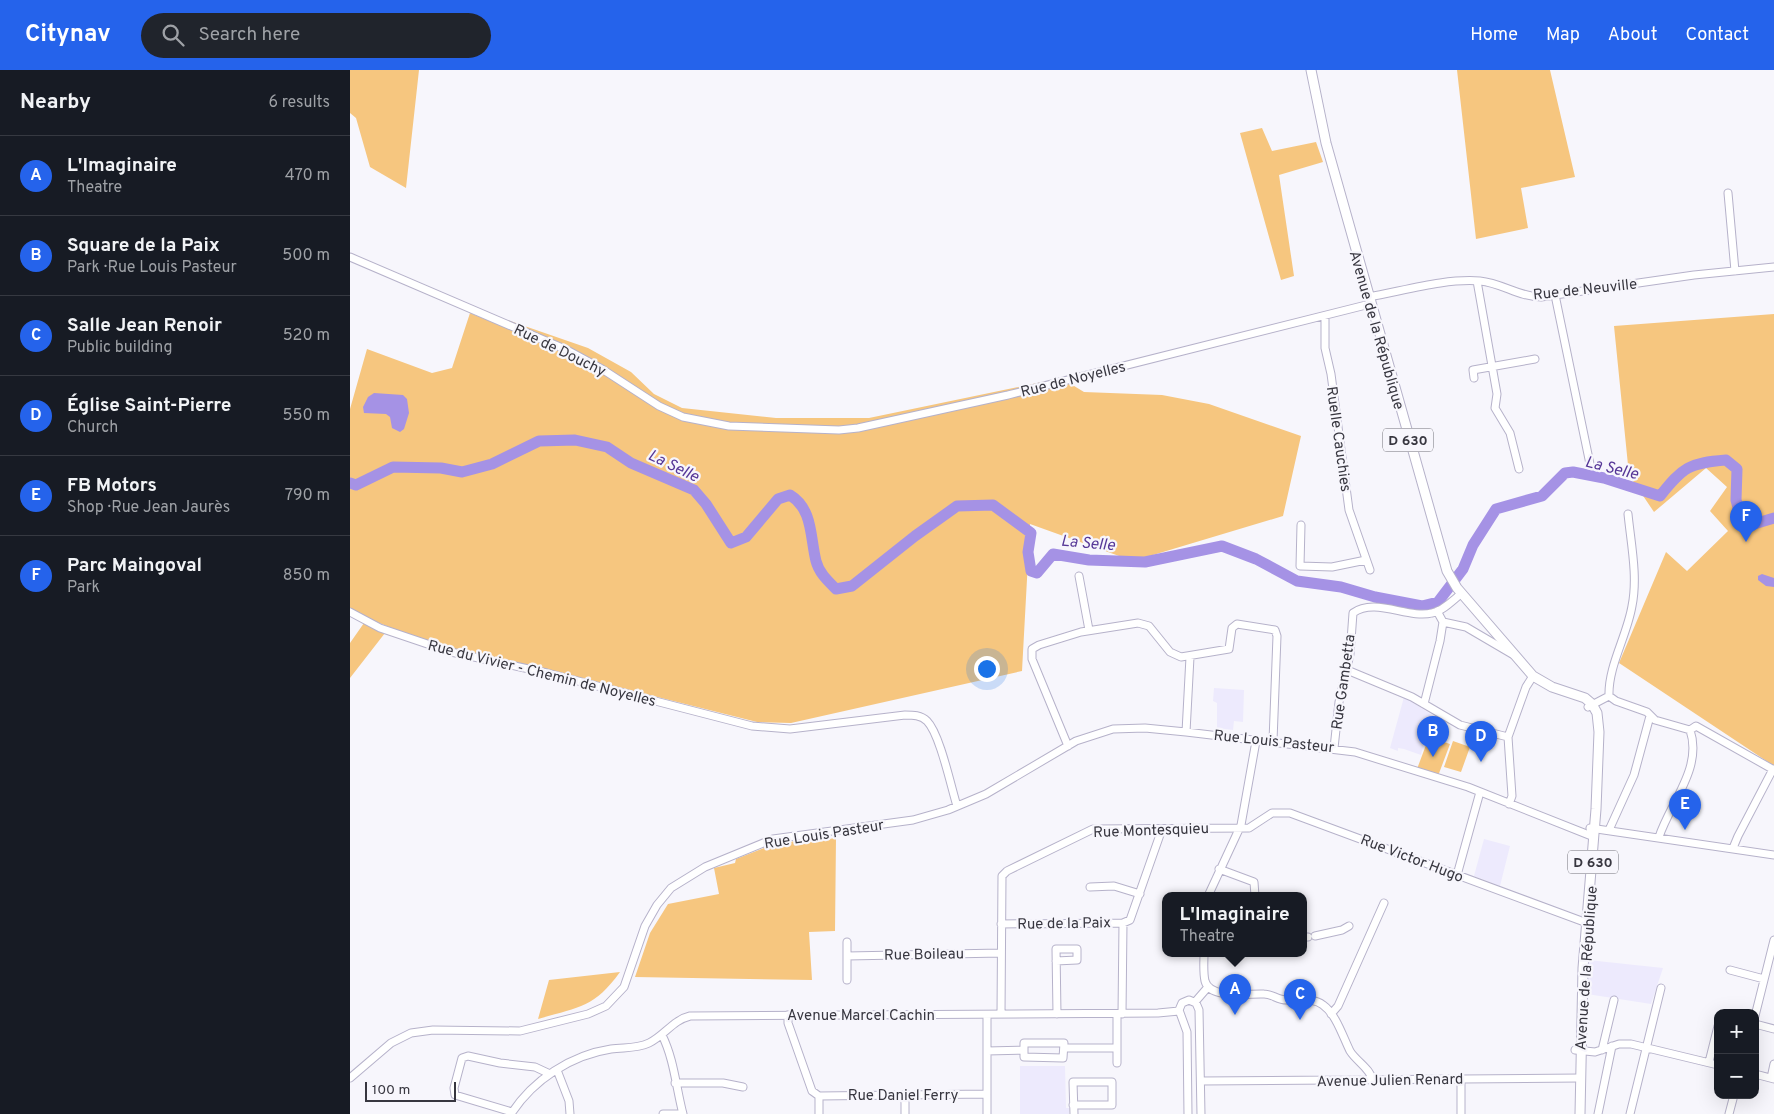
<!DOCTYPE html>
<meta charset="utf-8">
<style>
body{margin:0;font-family:Overpass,sans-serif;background:#20242c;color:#f1f3f6}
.controls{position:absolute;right:15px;bottom:15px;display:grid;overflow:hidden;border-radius:10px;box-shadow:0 5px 20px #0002}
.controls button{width:45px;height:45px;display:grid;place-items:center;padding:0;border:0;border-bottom:1px solid #363941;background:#171b24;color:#f1f3f6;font:25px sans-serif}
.scale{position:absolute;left:15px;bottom:12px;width:91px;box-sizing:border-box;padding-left:5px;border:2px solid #383740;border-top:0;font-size:14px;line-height:18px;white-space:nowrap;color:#383740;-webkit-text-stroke:4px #f7f6fc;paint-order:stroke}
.you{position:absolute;left:636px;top:598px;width:18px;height:18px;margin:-12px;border:4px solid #fff;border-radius:50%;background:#1a73e8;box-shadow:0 0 0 8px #1a73e833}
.badge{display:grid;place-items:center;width:32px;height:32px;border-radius:50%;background:#2563eb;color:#fff;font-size:16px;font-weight:700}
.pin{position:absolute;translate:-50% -41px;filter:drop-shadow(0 1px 2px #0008)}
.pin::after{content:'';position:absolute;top:26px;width:18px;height:15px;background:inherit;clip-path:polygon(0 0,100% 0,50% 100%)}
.popup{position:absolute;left:812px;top:822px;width:145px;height:65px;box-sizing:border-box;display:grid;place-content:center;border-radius:10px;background:#171b24;filter:drop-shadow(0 1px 4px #0005);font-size:16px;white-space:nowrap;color:#9ea1a6}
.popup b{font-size:19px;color:#f1f3f6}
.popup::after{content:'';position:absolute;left:50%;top:100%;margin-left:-10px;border:10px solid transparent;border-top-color:#171b24}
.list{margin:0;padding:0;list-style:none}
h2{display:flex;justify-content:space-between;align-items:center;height:65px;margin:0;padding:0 20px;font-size:21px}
h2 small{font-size:16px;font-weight:400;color:#9ea1a6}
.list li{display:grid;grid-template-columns:32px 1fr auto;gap:15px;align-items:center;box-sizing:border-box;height:80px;padding:0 20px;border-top:1px solid #363941}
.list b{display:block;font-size:19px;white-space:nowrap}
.list p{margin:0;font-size:16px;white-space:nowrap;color:#9ea1a6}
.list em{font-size:16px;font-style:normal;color:#9ea1a6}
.icon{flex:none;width:28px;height:28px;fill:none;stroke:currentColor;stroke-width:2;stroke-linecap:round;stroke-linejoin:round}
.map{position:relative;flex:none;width:1424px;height:1044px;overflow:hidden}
header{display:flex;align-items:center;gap:30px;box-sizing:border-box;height:70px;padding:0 25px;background:#2563eb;color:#fff}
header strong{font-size:24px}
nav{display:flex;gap:28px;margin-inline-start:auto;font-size:18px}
.search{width:350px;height:45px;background:#20242c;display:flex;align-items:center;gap:12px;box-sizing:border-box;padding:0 18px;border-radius:28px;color:#9ea1a6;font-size:19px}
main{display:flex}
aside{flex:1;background:#171b24}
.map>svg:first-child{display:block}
</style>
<header>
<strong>Citynav</strong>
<div class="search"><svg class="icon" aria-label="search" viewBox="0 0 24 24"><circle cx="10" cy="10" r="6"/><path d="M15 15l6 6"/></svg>Search here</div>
<nav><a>Home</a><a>Map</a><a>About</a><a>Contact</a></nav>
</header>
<main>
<aside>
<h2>Nearby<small>6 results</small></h2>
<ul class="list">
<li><span class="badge">A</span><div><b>L'Imaginaire</b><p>Theatre</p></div><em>470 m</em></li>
<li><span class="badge">B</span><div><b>Square de la Paix</b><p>Park · Rue Louis Pasteur</p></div><em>500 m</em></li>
<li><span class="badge">C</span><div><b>Salle Jean Renoir</b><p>Public building</p></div><em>520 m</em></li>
<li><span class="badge">D</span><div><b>Église Saint-Pierre</b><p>Church</p></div><em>550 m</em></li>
<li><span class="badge">E</span><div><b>FB Motors</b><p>Shop · Rue Jean Jaurès</p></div><em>790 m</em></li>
<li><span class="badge">F</span><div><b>Parc Maingoval</b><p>Park</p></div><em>850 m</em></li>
</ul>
</aside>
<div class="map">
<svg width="1424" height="1044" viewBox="0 0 1424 1044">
<rect width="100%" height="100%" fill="#f7f6fc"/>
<path fill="#edeafd" d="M864 618 894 620 893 652 884 651 883 660 867 658V633L863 631Z
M1054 627 1084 646 1075 668 1071 685 1054 679 1048 678V681L1040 678Z
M1134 769 1160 776 1150 816 1124 806Z
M1238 890 1313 898 1301 934 1237 924Z
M670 996H715L716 1038H719V1044H670Z"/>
<path fill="#f6c67f" d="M0 0H69L56 118 20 97 6 48 0 43Z
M1107 0H1200L1225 107 1171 118 1178 158 1126 169Z
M912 58 922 81 966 72 973 92 929 105 944 206 931 210 890 63Z
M120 243 154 257 157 250 238 278 281 302 304 324 332 338 426 348H519L711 308 734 322 812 325 859 334 951 366 933 446 783 491 680 454 672 601 441 653 407 652 196 599 144 590 115 588 0 541V339L17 279 82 303 102 298Z
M1424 244V696L1269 593 1316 482 1337 501 1378 461 1360 441 1377 417 1356 398 1304 442 1279 405 1264 256Z
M14 553 35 563 0 608V573Z
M1079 667 1100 674 1088 706 1067 699Z
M1103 671 1120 677 1111 702 1094 697Z
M486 768 485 861 459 862 462 910 285 907 300 863 318 834 369 824 364 798 385 793 386 789 419 776 455 769V772Z
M270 902C244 938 229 937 188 949L199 910Z"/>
<path fill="#a592e5" d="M24 323 53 325 57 329 59 343 54 359 50 362 42 358 40 347 36 344 14 343 13 337 18 327Z
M1412 504 1424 508V517L1416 516 1408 510V506Z"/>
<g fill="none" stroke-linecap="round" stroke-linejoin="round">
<path stroke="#a592e5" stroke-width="11" d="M0 413 6 415 43 397 91 398 112 402 142 394 189 371 225 370 257 377 281 393 344 420 356 434 381 473 396 467 428 429 440 425C463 439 460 467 466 491 469 503 478 511 486 519L502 516 565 466 607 436 643 435 681 463 678 482 681 501 687 503 703 484 739 490 795 492 872 476 906 489 947 511 991 517 1025 527 1072 536 1088 532 1113 499 1123 475 1146 439 1192 426 1215 403 1223 402 1254 408 1310 426C1333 397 1339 393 1376 390L1387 399 1386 430 1390 445 1404 454 1424 448"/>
<g stroke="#b6b2ca" stroke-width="9">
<path id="minor" d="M1378 123 1385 201
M0 187 217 280 252 299 309 336 333 347 379 356 489 360 508 358 658 325 1020 234
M1127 211 1147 324 1145 338 1160 363 1169 399
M1205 225 1240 394
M1018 227C1053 221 1096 208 1130 211 1152 213 1169 227 1191 227L1344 205 1424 197
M975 246V278L981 304 999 440 1020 500
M1124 308 1123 300 1185 289
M951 455 950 496 982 497 1016 490
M729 506 739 560
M0 542 30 558 101 582 197 603 402 656 440 659 555 645C563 645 571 645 577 651 590 664 601 717 607 736
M1093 552 1116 557 1162 584
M997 600 1062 627 1110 655 1158 667
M1259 626 1266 631 1297 642 1305 650 1340 660
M1074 634 1090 571 1093 552 1087 541
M1238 637 1259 626C1258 596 1277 566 1282 536 1288 507 1281 474 1278 444
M1340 660 1346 656 1424 700
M836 662 840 587
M718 676 682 589V579L689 575 731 562 788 553 799 556 820 582 831 587 879 579 882 558 887 554 925 560 927 566 923 671
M984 678 989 632 1000 584 1003 543C1025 527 1058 549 1082 543 1093 541 1103 530 1112 523
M1159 734 1162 726 1158 667 1176 617 1183 606
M1240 758 1424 785
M1259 760 1284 705 1300 646
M1309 767C1320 733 1353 698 1340 660
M1383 778 1388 766 1423 699
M869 799 904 812 905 826
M1107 805 1130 722
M740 817 764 816 790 824
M858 826 891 755 906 671
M651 854 773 853 780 850 812 759
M965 866 992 860 999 856
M954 867H958
M497 872V910
M854 884C854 892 853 902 855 911 860 930 900 923 914 924 922 924 928 930 936 930 948 931 963 927 973 935 986 944 993 967 1000 981 1006 991 1021 999 1023 1011
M497 886 651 883
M706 891 727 890V879H706L707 944
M1380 900 1414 909
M845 932 858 917
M651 944 652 806 657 801 743 759 899 758 922 743H940L1237 853
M767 944V993
M772 944 773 853
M981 944 988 936 1034 833
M438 945V953L462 1021 469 1026V1044
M637 945V1044
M1405 946 1424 870
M1405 954 1424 959
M312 965C324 989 326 1017 333 1044
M674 973H714L713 988 674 987Z
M714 978H767
M1225 980 1245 982 1269 974H1281L1368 995
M1252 980 1264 930
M637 981 674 980
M1359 992 1368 956
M207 1000 219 1031 220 1044
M1405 1004 1424 1009
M0 1008 41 973 61 963 83 960 170 961 238 944 256 936 274 917 295 856 307 835 321 818 355 797 423 769 563 750 598 740 636 724 726 671 763 659 795 658 836 662 1005 682 1118 717 1244 767
M1421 1008 1424 994
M1111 1009V1044
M851 1011 1230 1008
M325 1013H373L393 1017
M555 1025V1044
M469 1026 637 1024
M723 1035H762V1012H723L724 1044
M162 1042 105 1025 104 1018 112 988 118 986 150 993 185 997 200 1004
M161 1044C183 1010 221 985 261 979 274 977 286 979 299 973 314 966 323 950 340 946L808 943 829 941
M313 1044H333
M838 1044 837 962 829 940 832 933 839 930 846 933 849 940 851 1044
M1248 1044 1262 976
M1280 1044 1311 918
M1379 1044 1384 1025"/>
</g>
<g stroke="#b6b2ca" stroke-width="11">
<path id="major" d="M961 0 976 73 1097 501 1107 518 1183 606 1202 617 1235 628 1242 634 1247 643 1249 662 1246 739 1233 898 1230 1044"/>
</g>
<use href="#minor" stroke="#fff" stroke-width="7"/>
<use href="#major" stroke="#fff" stroke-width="9"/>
</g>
<g text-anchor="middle" stroke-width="4.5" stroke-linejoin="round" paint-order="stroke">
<g fill="#f7f6fc" stroke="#717078" stroke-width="1">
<rect x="1033" y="358.5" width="50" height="23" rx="4"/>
<rect x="1218" y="780.5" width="50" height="23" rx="4"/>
</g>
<g font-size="14" font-weight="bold" fill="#383740">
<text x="1058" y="375">D 630</text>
<text x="1243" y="797">D 630</text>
</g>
<g font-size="15" fill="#383740" stroke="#f7f6fc">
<text transform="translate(1235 219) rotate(-6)" y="5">Rue de Neuville</text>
<text transform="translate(1027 260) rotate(74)" y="5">Avenue de la République</text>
<text transform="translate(210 280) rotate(26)" y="5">Rue de Douchy</text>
<text transform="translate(723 309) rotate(-14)" y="5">Rue de Noyelles</text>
<text transform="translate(989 369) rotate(82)" y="5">Ruelle Cauchies</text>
<text transform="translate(192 603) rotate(14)" y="5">Rue du Vivier - Chemin de Noyelles</text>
<text transform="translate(993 612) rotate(-82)" y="5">Rue Gambetta</text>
<text transform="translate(924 671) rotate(6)" y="5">Rue Louis Pasteur</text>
<text transform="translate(801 760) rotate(-2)" y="5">Rue Montesquieu</text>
<text transform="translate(474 764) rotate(-9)" y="5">Rue Louis Pasteur</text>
<text transform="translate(1062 788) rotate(21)" y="5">Rue Victor Hugo</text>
<text transform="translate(714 853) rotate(-1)" y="5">Rue de la Paix</text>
<text transform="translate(574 884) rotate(-1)" y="5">Rue Boileau</text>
<text transform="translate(1236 898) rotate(-86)" y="5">Avenue de la République</text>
<text x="511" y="950">Avenue Marcel Cachin</text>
<text transform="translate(1040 1010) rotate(-1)" y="5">Avenue Julien Renard</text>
<text x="553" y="1030">Rue Daniel Ferry</text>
</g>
<g font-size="16" font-style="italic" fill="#563797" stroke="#f7f6fc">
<text transform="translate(324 395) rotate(26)" y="6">La Selle</text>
<text transform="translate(1262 397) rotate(14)" y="6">La Selle</text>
<text transform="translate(738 472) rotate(5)" y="6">La Selle</text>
</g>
</g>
</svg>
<div class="controls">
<button>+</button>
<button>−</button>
</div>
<div class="scale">100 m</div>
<div class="you"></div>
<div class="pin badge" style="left:885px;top:945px">A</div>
<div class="popup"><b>L'Imaginaire</b>Theatre</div>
<div class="pin badge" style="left:1083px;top:687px">B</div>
<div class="pin badge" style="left:950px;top:950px">C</div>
<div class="pin badge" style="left:1131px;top:692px">D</div>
<div class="pin badge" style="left:1335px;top:760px">E</div>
<div class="pin badge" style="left:1396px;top:472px">F</div>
</div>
</main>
